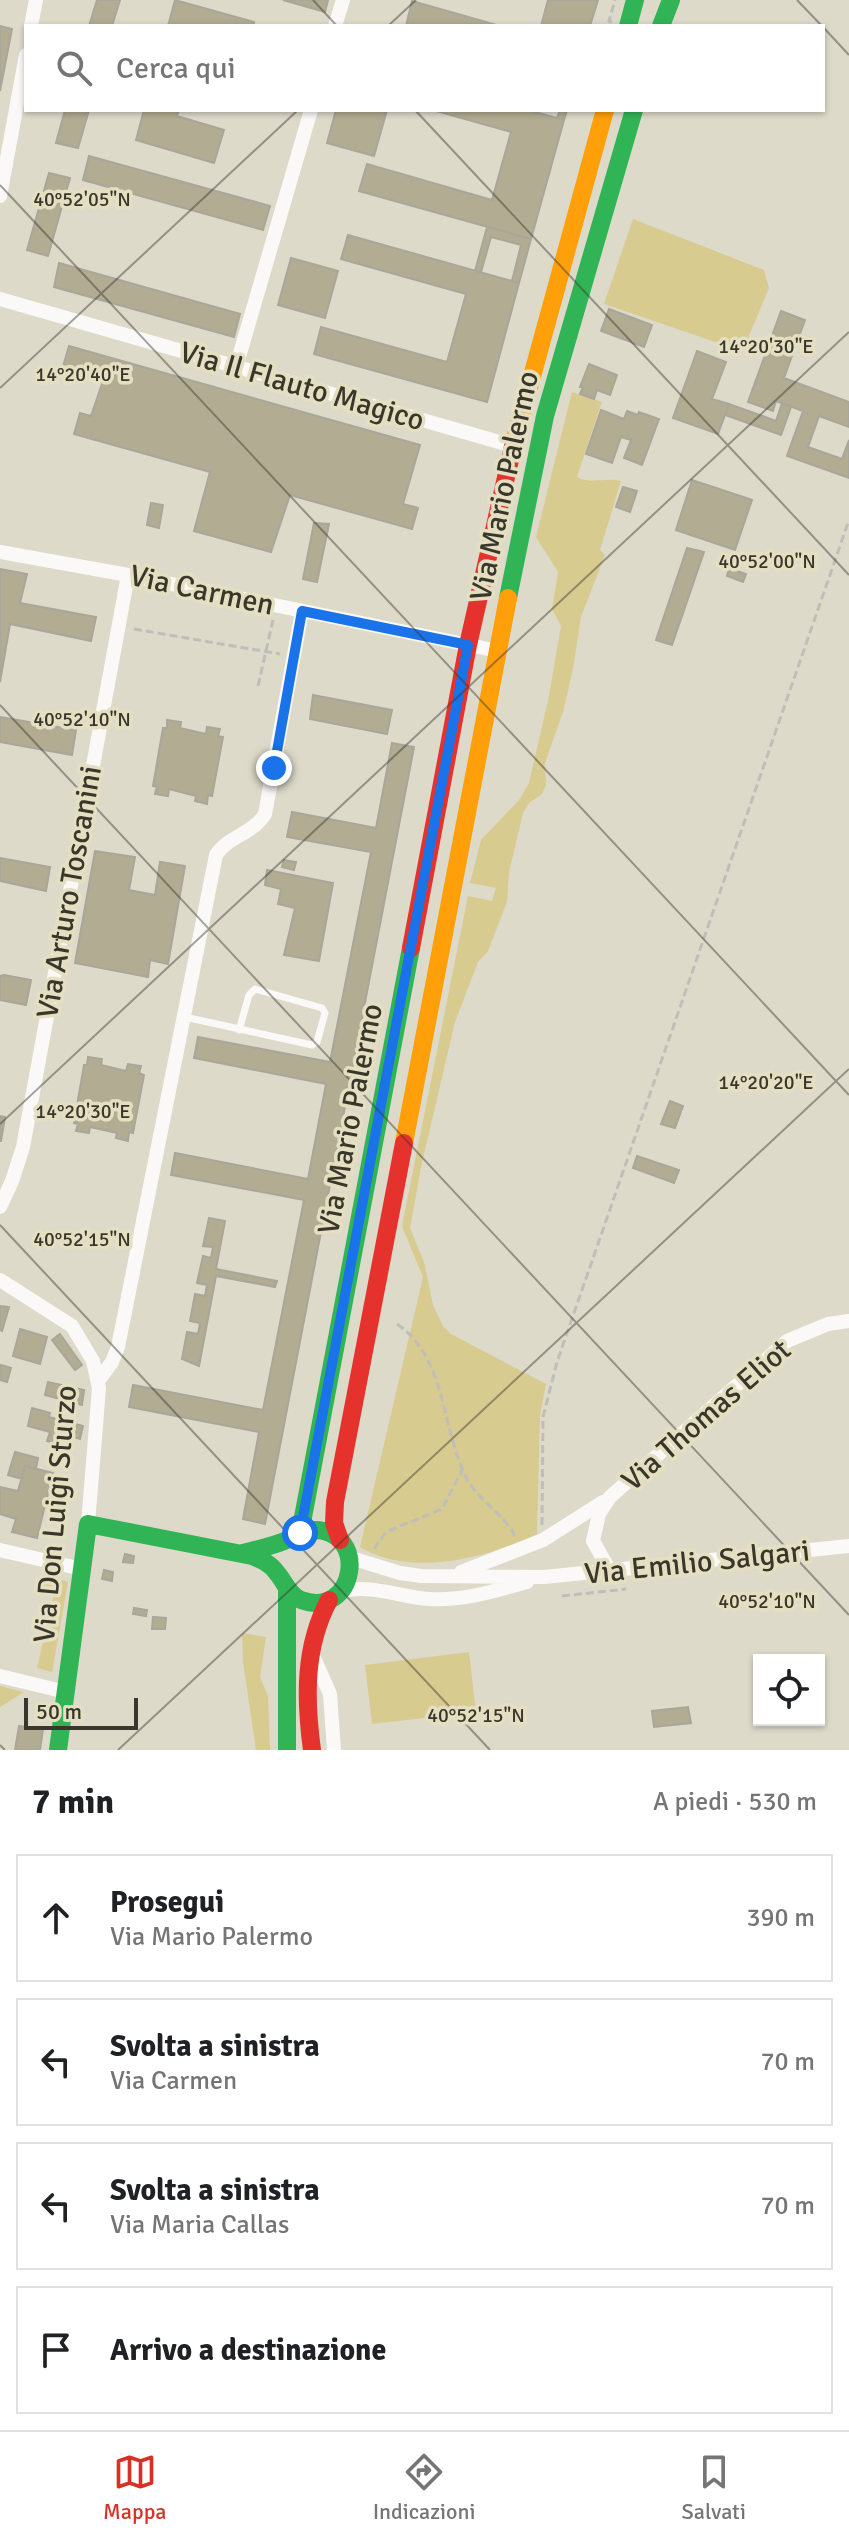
<!DOCTYPE html>
<html lang="it">
<meta charset="utf-8">
<style>
body{margin:0;font-family:Signika,sans-serif;background:#f6f6f6;color:#202124}
.controls{position:absolute;right:24px;bottom:24px;display:grid;overflow:hidden;border-radius:0px;box-shadow:0 2px 6px #0004}
.controls button{width:72px;height:72px;display:grid;place-items:center;padding:0;border:0;border-bottom:2px solid #e0e0e0;background:#fff;color:#202124;font:40px sans-serif}
.scale{position:absolute;left:24px;bottom:20px;width:114px;box-sizing:border-box;padding-left:8px;border:4px solid #39372c;border-top:0;font-size:22px;line-height:28px;white-space:nowrap;color:#39372c;-webkit-text-stroke:6px #e5dfc2;paint-order:stroke}
.stop{position:absolute;width:24px;height:24px;margin:-18px;border:6px solid #1a73e8;border-radius:50%;background:#fff}
.stop.end{background:#1a73e8;border-color:#fff;box-shadow:0 2px 8px #0008}
.list{margin:0;padding:0;list-style:none}
h2{display:flex;justify-content:space-between;align-items:center;height:104px;margin:0;padding:0 32px;font-size:34px}
h2 small{font-size:26px;font-weight:400;color:#757577}
.list li{display:grid;grid-template-columns:52px 1fr auto;gap:24px;align-items:center;box-sizing:border-box;height:128px;margin:0 16px 16px;padding:0 16px;border:2px solid #e0e0e0;border-radius:0px}
.list b{display:block;font-size:30px;white-space:nowrap}
.list p{margin:0;font-size:26px;white-space:nowrap;color:#757577}
.list em{font-size:26px;font-style:normal;color:#757577}
.icon{flex:none;width:44px;height:44px;fill:none;stroke:currentColor;stroke-width:2;stroke-linecap:round;stroke-linejoin:round}
.map{position:relative;flex:none;width:849px;height:1750px;overflow:hidden}
.search{position:absolute;background:#fff;box-shadow:0 2px 6px #0004;left:24px;right:24px;top:24px;height:88px;display:flex;align-items:center;gap:20px;box-sizing:border-box;padding:0 28px;border-radius:0px;color:#757577;font-size:30px}
.sheet{height:680px;background:#fff}
nav{display:flex;justify-content:space-around;align-items:center;box-sizing:border-box;height:112px;border-top:2px solid #e0e0e0;background:#fff;font-size:22px;color:#757577}
nav a{display:grid;justify-items:center;gap:4px}
nav .on{color:#d93025}
.map>svg:first-child{display:block}
</style>
<div class="map">
<svg width="849" height="1750" viewBox="0 0 849 1750">
<rect width="100%" height="100%" fill="#dddaca"/>
<path fill="#d7cb90" d="M633 219 764 270 769 288 746 343 733 348 604 304Z
M572 392 602 402 577 477C591 485 605 477 621 481L600 550 605 555 581 617 573 669 563 712 545 763 546 785 542 794 529 803 523 813 509 872 507 902 488 951 478 962 455 1022 421 1167 410 1228 424 1262 433 1305 443 1326 451 1334 546 1384 540 1415 537 1534C488 1558 411 1578 360 1547L423 1277 402 1226 468 896 492 901 496 888 470 883 481 840 519 800 529 783 549 696 561 626 552 609 558 572 536 537Z
M47 1576 68 1582 52 1672 37 1668 55 1591 44 1587Z
M242 1633 266 1637 260 1677 268 1696 270 1750H256L243 1662Z
M469 1652 476 1712 372 1724 365 1665Z
M0 1686 24 1692 0 1707Z"/>
<path fill="#b2ac92" stroke="#a9a69a" stroke-width="2" d="M97 0H120L112 26H89Z
M175 0 254 22V26H168Z
M283 0H328L325 12Z
M548 0H598L590 26H541Z
M412 1 500 26H406Z
M0 26 12 29 0 91Z
M65 110H89L78 148 56 143Z
M144 110H179L177 116 224 130 214 163 136 140Z
M336 110H387L374 156 327 143Z
M433 110H528L564 120 531 239 359 191 367 164 492 200 511 132Z
M560 110H567L564 120 557 118Z
M89 156 270 206 263 230 83 180Z
M49 173 70 178 48 256 27 250Z
M487 227 531 239 519 283 512 281 521 245 491 237 481 272 475 271Z
M348 235 519 283 487 402 314 354 321 327 447 362 466 294 341 259Z
M291 258 338 271 325 318 278 305Z
M59 263 240 314 234 337 54 287Z
M609 309 652 325 644 347 601 331Z
M781 311 805 320 784 378 849 402V427L819 416 808 447 842 459 849 440V478L787 456 803 411 776 401 773 411 748 402Z
M69 346 420 445 403 504 418 508 412 529 290 495 271 552 194 531 210 472 74 434 80 413 91 416 103 381 62 370Z
M697 351 726 362 712 399 729 404 718 434 673 418Z
M589 364 617 375 610 395 597 390 594 399 580 394 583 387H580Z
M782 403 791 407 781 435 725 415 729 404 776 421Z
M601 410 624 419 627 411 638 415 639 412 659 419 642 465 624 458 631 440 621 437 612 463 586 454Z
M692 480 752 500 735 550 676 530Z
M623 487 637 491 630 512 616 507Z
M151 503 163 505 159 528 147 525Z
M314 523 329 524 317 582 303 579Z
M687 548 704 552 672 645 656 640Z
M729 568 746 574 743 582 727 576Z
M0 569 27 574 20 603 96 617 91 641 10 624 0 682Z
M313 695 392 710 387 734 310 719Z
M0 717 76 730 72 755 0 742Z
M167 720 181 722 180 728 206 734 207 727 220 729 218 736 223 737 212 796 208 795 207 804 195 801 196 796 169 789 168 796 155 794 157 787 153 786 163 728H167Z
M392 743 414 747 265 1524 243 1519 259 1432 129 1407 133 1385 263 1410 304 1200 171 1175 175 1153 308 1179 326 1084 194 1058 198 1037 330 1062 371 852 287 837 292 812 376 828Z
M95 851 135 857 129 890 155 895 160 862 185 866 168 964 150 960 148 977 75 963Z
M0 858 50 867 46 891 0 881Z
M284 860 296 862 294 870 282 867Z
M267 870 333 883 319 961 284 955 295 908 278 904 281 889 265 885Z
M4 975 31 980 26 1005 0 1000V976Z
M88 1057 102 1059 101 1065 126 1071 128 1064 141 1066 139 1073 144 1075 133 1133 129 1132 128 1141 116 1138 117 1133 90 1127 89 1133 76 1131 78 1124 74 1123 84 1065H87Z
M670 1101 683 1106 675 1128 661 1124Z
M0 1116 5 1117 1 1141H0Z
M637 1156 679 1170 674 1183 633 1168Z
M209 1218 225 1221 216 1269 277 1281 275 1287 216 1276 199 1366 182 1359 187 1332 198 1334 200 1323 190 1321 195 1294 205 1296 207 1285 197 1283 203 1256 211 1258 213 1247 203 1246Z
M0 1306 9 1307 2 1331 0 1330Z
M20 1329 47 1337 40 1364 13 1356Z
M60 1334 82 1365 75 1370 52 1340Z
M1 1365 11 1368 7 1382 0 1380Z
M48 1382 84 1390 82 1405 45 1395Z
M32 1408 50 1413 49 1417 83 1426 80 1439 64 1434 61 1445 47 1441 50 1432 28 1426Z
M15 1452 38 1458 36 1469 25 1466 22 1479 8 1475Z
M25 1466 53 1473 37 1538 12 1532 16 1519 0 1514V1487L18 1491Z
M125 1554 134 1556 133 1563 123 1562Z
M104 1570 113 1572 112 1581 102 1579Z
M134 1608 147 1610 146 1616 133 1614Z
M153 1617 166 1618 165 1629H152Z
M688 1707 691 1723 654 1727 652 1711Z
M19 1726 43 1729 40 1750H15Z"/>
<g fill="none" stroke-linecap="round" stroke-linejoin="round">
<path stroke="#bfbeb8" stroke-width="3" stroke-dasharray="8 4" stroke-linecap="butt" d="M612 22 609 21 615 0
M134 629 280 654
M258 686 273 620
M397 1324C447 1358 441 1429 467 1479 479 1501 503 1513 515 1536
M542 1525 543 1417 557 1362 849 520
M374 1549 386 1532 442 1509 463 1469
M562 1596 626 1589"/>
<path stroke="#faf9f7" stroke-width="7" d="M185 1017 312 1045 317 1042 325 1013 322 1008 255 989 249 995 239 1030"/>
<path stroke="#faf9f7" stroke-width="14" d="M31 26 36 0
M335 26 343 0
M0 196 26 55
M0 299 513 446
M236 367 311 110
M0 552 128 575 498 651
M0 1207 12 1181 23 1147 128 575
M0 1280 72 1326 93 1361 99 1388 88 1524
M98 1381 112 1362 118 1347 216 855C228 836 253 834 265 814L302 611
M0 1550 82 1569
M351 1558 400 1573 421 1576 544 1577 849 1546
M610 1571 593 1541 599 1514 610 1497 787 1341 828 1324 849 1321
M461 1572 543 1540 603 1502
M343 1591C372 1584 400 1597 429 1599 463 1601 495 1591 527 1582
M311 1651 330 1694 334 1750
M0 1676 66 1692"/>
<path stroke="#30b455" stroke-width="18" d="M628 26 635 0
M661 26 671 0
M508 598 545 416 634 110
M300 1533 411 948
M287 1590V1750
M58 1750 88 1524 252 1556C262 1560 271 1564 277 1573 285 1582 289 1596 301 1600 356 1620 370 1529 313 1530 301 1530 290 1540 279 1543 267 1547 255 1550 243 1553"/>
<path stroke="#ff9f0a" stroke-width="18" d="M514 442 605 110
M404 1143 508 598"/>
<path stroke="#e5322d" stroke-width="18" d="M411 948 468 645 514 442
M340 1540 334 1523 335 1502 404 1143
M312 1750C305 1698 304 1647 329 1600"/>
</g>
<g fill="none" stroke-linecap="round" stroke-linejoin="round">
<path stroke="#1a73e8" stroke-width="10" d="M274 768 302 611 468 645 300 1533"/>
</g>
<path fill="none" stroke="#39372c" stroke-width="2" stroke-opacity="0.45" d="M313 0 337 26M797 0 822 26M388 26 416 0M823 27 849 55M415 110 849 575M0 185 849 1095M0 388 298 110M0 705 849 1615M0 1124 849 332M0 1225 490 1750M0 1745 5 1750M118 1750 849 1069"/>
<g text-anchor="middle" stroke-width="7" stroke-linejoin="round" paint-order="stroke">
<g font-size="30" fill="#39372c" stroke="#e5dfc2">
<text transform="translate(302 386) rotate(16)" y="10">Via Il Flauto Magico</text>
<text transform="translate(504 486) rotate(-78)" y="10">Via Mario Palermo</text>
<text transform="translate(202 590) rotate(12)" y="10">Via Carmen</text>
<text transform="translate(69 892) rotate(-80)" y="10">Via Arturo Toscanini</text>
<text transform="translate(350 1119) rotate(-79)" y="10">Via Mario Palermo</text>
<text transform="translate(706 1415) rotate(-41)" y="10">Via Thomas Eliot</text>
<text transform="translate(55 1514) rotate(-85)" y="10">Via Don Luigi Sturzo</text>
<text transform="translate(697 1562) rotate(-6)" y="10">Via Emilio Salgari</text>
</g>
</g>
<g font-size="20" text-anchor="middle" fill="#39372c" stroke="#e5dfc2" stroke-width="7" stroke-linejoin="round" paint-order="stroke">
<text x="82" y="206">40°52'05"N</text>
<text x="766" y="353">14°20'30"E</text>
<text x="83" y="381">14°20'40"E</text>
<text x="767" y="568">40°52'00"N</text>
<text x="82" y="726">40°52'10"N</text>
<text x="766" y="1089">14°20'20"E</text>
<text x="83" y="1118">14°20'30"E</text>
<text x="82" y="1246">40°52'15"N</text>
<text x="767" y="1608">40°52'10"N</text>
<text x="476" y="1722">40°52'15"N</text>
</g>
</svg>
<div class="controls">
<button><svg class="icon" aria-label="locate" viewBox="0 0 24 24"><circle cx="12" cy="12" r="6"/><path d="M12 2v4M12 18v4M2 12h4M18 12h4"/></svg></button>
</div>
<div class="scale">50 m</div>
<div class="stop" style="left:300px;top:1533px"></div>
<div class="stop end" style="left:274px;top:768px"></div>
<div class="search"><svg class="icon" aria-label="search" viewBox="0 0 24 24"><circle cx="10" cy="10" r="6"/><path d="M15 15l6 6"/></svg>Cerca qui</div>
</div>
<section class="sheet">
<h2>7 min<small>A piedi · 530 m</small></h2>
<ul class="list">
<li><svg class="icon" aria-label="ahead" viewBox="0 0 24 24"><path d="M12 20V5M6 11l6-6 6 6"/></svg><div><b>Prosegui</b><p>Via Mario Palermo</p></div><em>390 m</em></li>
<li><svg class="icon" aria-label="left" viewBox="0 0 24 24"><path d="M17 20v-9H6M10 6l-5 5 5 5"/></svg><div><b>Svolta a sinistra</b><p>Via Carmen</p></div><em>70 m</em></li>
<li><svg class="icon" aria-label="left" viewBox="0 0 24 24"><path d="M17 20v-9H6M10 6l-5 5 5 5"/></svg><div><b>Svolta a sinistra</b><p>Via Maria Callas</p></div><em>70 m</em></li>
<li><svg class="icon" aria-label="arrive" viewBox="0 0 24 24"><path d="M6 21V4h12l-3 4 3 4H6"/></svg><div><b>Arrivo a destinazione</b></div></li>
</ul>
</section>
<nav>
<a class="on"><svg class="icon" aria-label="map" viewBox="0 0 24 24"><path d="M3 6l6-2 6 2 6-2v14l-6 2-6-2-6 2zM9 4v14M15 6v14"/></svg>Mappa</a>
<a><svg class="icon" aria-label="directions" viewBox="0 0 24 24"><path d="M12 3l9 9-9 9-9-9zM9 14v-3h6M13 9l2 2-2 2"/></svg>Indicazioni</a>
<a><svg class="icon" aria-label="saved" viewBox="0 0 24 24"><path d="M7 4h10v16l-5-4-5 4z"/></svg>Salvati</a>
</nav>
